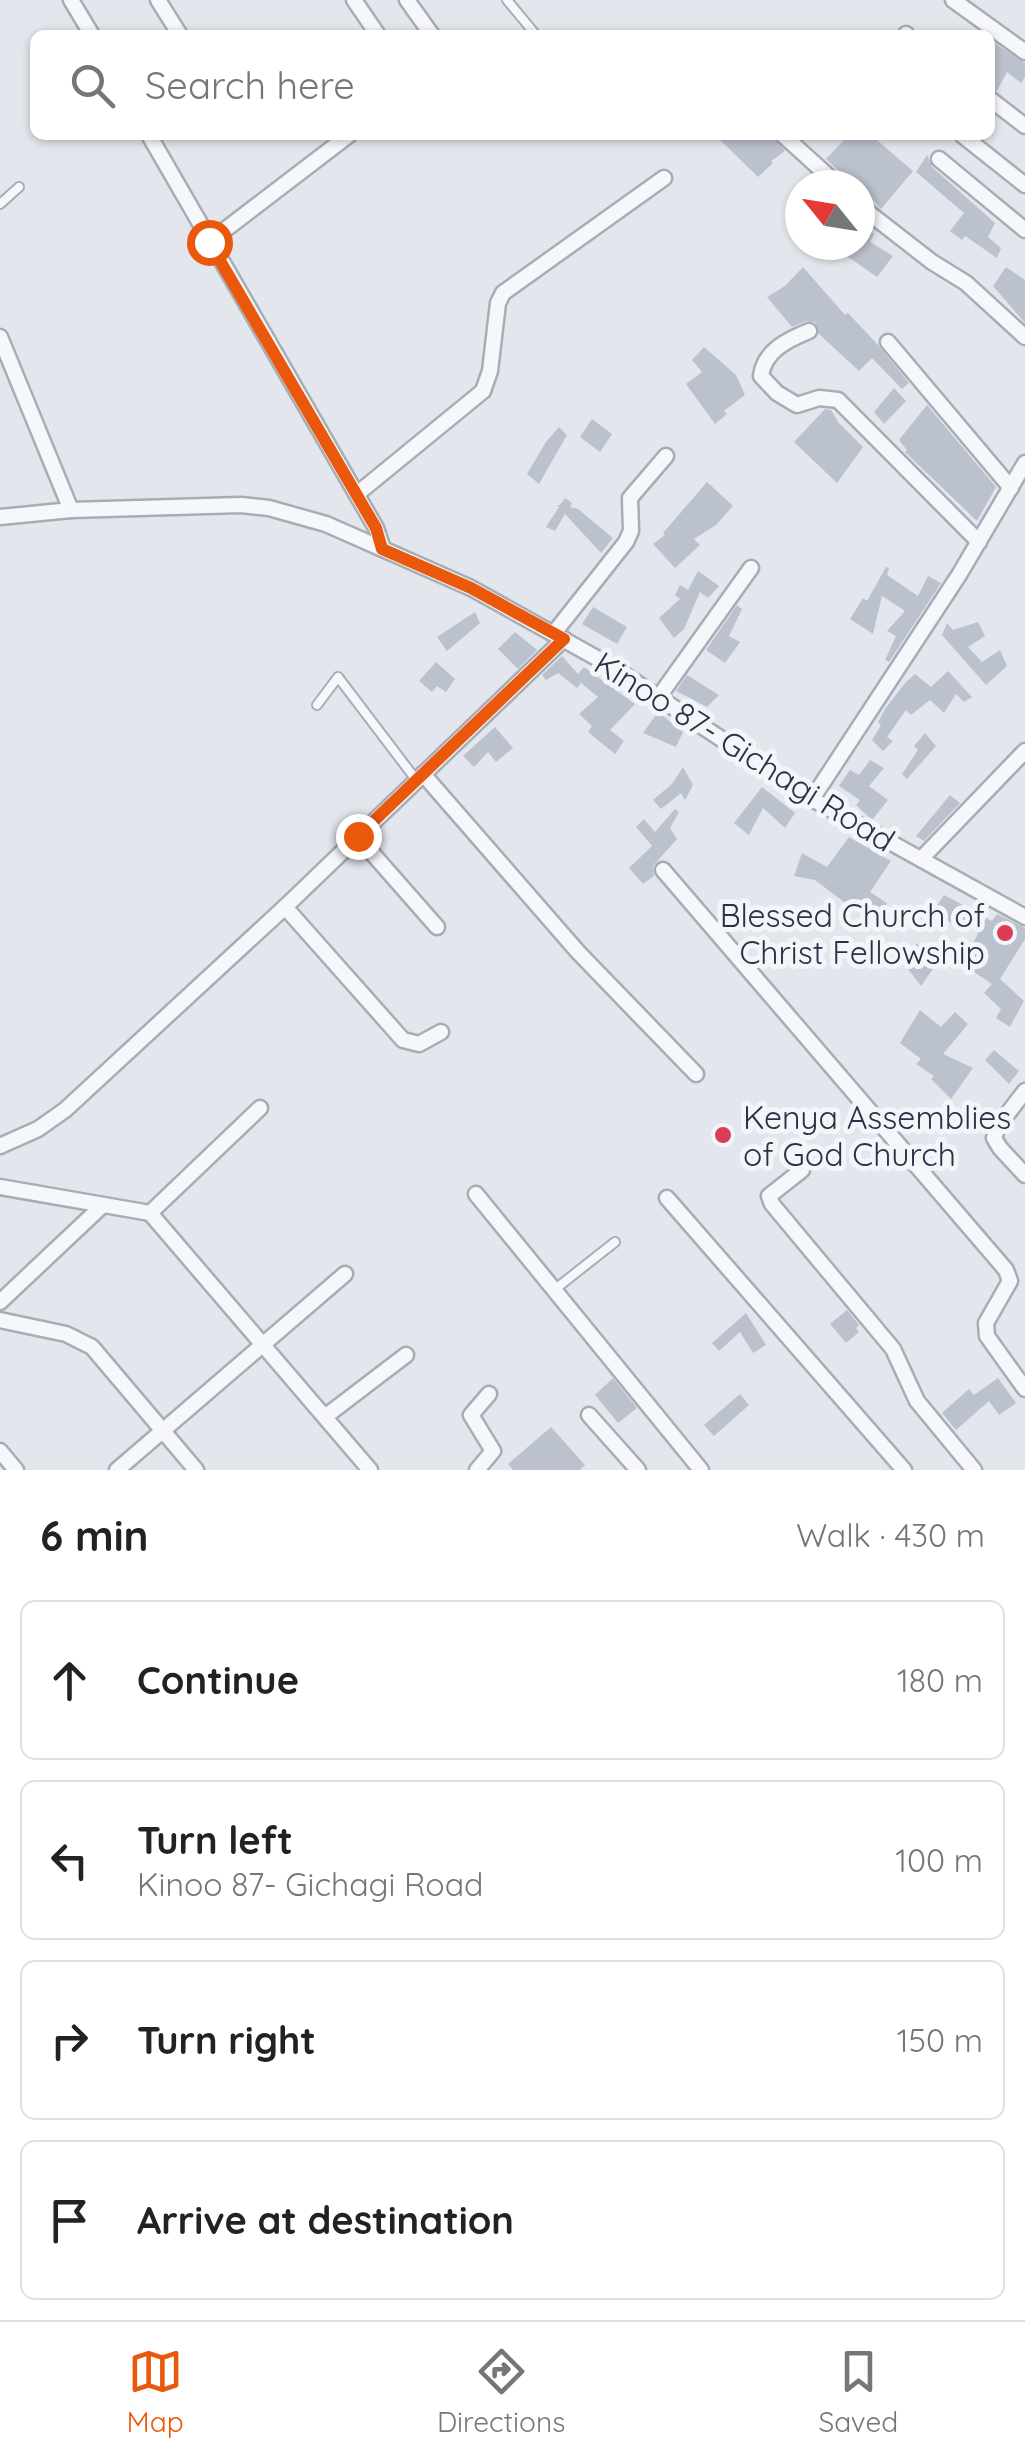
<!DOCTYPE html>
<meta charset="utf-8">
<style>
:root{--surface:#fff;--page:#f6f6f6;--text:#222;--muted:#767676;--line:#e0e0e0;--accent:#ea580c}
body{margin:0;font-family:Quicksand,sans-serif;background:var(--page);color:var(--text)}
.compass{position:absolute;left:785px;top:170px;width:90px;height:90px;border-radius:50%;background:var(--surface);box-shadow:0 2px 8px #0004;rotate:300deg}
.stop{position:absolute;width:30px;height:30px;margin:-22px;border:8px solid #ea580c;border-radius:50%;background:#fff}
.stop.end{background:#ea580c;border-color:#fff;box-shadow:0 2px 10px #0008}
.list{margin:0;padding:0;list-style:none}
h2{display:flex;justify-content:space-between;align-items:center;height:130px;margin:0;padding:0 40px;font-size:42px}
h2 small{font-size:32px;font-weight:400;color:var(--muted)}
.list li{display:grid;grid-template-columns:65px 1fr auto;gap:30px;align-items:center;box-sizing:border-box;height:160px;margin:0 20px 20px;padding:0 20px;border:2px solid var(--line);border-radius:15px}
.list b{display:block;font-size:38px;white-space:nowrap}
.list p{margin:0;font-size:32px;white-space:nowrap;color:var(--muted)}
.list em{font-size:32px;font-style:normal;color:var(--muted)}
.icon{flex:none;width:55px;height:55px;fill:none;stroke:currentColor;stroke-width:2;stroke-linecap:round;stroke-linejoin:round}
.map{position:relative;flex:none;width:1025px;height:1470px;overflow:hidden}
.search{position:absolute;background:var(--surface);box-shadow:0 2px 8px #0004;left:30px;right:30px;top:30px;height:110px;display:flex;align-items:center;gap:25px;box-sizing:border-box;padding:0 35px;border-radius:15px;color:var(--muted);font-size:38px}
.sheet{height:850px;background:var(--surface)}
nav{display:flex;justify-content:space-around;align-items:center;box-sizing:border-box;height:140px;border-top:2px solid var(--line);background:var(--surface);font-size:28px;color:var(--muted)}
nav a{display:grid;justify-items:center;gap:5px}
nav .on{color:var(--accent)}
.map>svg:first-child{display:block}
</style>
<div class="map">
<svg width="1025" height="1470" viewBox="0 0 1025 1470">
<rect width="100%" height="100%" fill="#e3e6ec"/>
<!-- building -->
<g fill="#bcc2cd">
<path d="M990,40l35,23v14l-4,6 -14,-11 -10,19 -7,-2z"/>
<path d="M715,135h58l12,16 -14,10 2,2 -15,14z"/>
<path d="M849,135h22l42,36 -32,38 -21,-24h-6l-28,-26z"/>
<path d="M927,155l5,12 63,56 -7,14 13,11 -4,10 -32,-22 -3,4 -12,-9 14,-18 -48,-41z"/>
<path d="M860,223l14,11 -4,8 23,14 -16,21 -46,-32h29z"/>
<path d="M803,267l42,48 3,-2 30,32 31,38 -7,6 -30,-31 -13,13 -40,-37 -4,-12 -9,-1 -14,6 -25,-30 18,-11z"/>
<path d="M1006,267l19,13v43l-32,-37z"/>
<path d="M704,347l32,28 9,20 -21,16 3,3 -12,10 -29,-40 16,-12 -10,-12z"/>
<path d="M894,388l12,13 -22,23 -10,-12z"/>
<path d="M927,405l69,82 -19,34 -72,-69 2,-2 -8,-10z"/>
<path d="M825,409l6,1 7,12 25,25 -26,36 -43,-41z"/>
<path d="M592,419l20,15 -12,18 -20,-15z"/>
<path d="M559,427l8,8 -28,49 -12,-10 19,-32z"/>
<path d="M707,482l26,24 -17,19 -22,14 6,6 -25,23 -22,-24 12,-9 -2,-2z"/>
<path d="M565,498l7,5 -2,4 8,2 35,29 -12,15 -36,-39 -10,17 -9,-4 13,-20 -2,-2h3z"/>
<path d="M886,567l3,1 -2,7 31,21 10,-20 13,7 -52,79 -4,-2 11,-24 -9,-5 18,-20 -23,-15 -9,38 -23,-15 13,-21 4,3z"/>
<path d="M698,571l21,15 -11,12 -8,-6 -16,37 -10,9 -15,-20 21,-19 -5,-4 5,-10 8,5z"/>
<path d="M737,605l5,4 -13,27 11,6 -15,21 -19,-13z"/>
<path d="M593,607l34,20 -10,17 -35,-20z"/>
<path d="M475,612l5,11 -33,28 -10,-14z"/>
<path d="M978,622l7,14 -17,11 14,15 18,-12 7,16 -21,19 -44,-50 5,-12 6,7z"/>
<path d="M515,632l22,18 -19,19 -20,-20z"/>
<path d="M562,656l16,18 6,-7 51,37 -25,26 14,11 -9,13 -27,-22 4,-6 -13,-12 19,-17 -17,-14 -4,5 -19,-15 -12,7 -4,-5z"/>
<path d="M436,662l19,17 -9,13 -9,-6 -5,6 -13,-11z"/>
<path d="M948,671l24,26 -8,5 -8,-8 -12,19 -14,-13 -19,15 -5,-5 -19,27 6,4 -10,10 -11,-11 9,-15 -3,-3 7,-13 20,-26 10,-9 16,13z"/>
<path d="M687,675l32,20 -12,12 -31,-16z"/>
<path d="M658,712l25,20 -7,15 -33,-14z"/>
<path d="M495,727l18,21 -17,14 -8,-10 -14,15 -11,-11z"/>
<path d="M925,733l11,13 -29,33 -5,-5 16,-24 -4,-4z"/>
<path d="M870,760l14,8 -15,18 19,14 -16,20 -16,-15 4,-5 -21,-14 11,-16 9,5z"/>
<path d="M683,767l10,18 -8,15 -4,-7 -20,16 -8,-9 19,-16z"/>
<path d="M762,787l33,26 -10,15 -22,-20 -14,27 -15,-12z"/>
<path d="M950,795l10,8 -36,38 -8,-5z"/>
<path d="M675,809l4,3 -9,16 7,11 -24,27 1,10 -11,8 -14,-16 23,-22 -16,-19 8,-8 11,13z"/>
<path d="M849,837l42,24 -21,31 17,11 -6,14 -20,-12 -4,7 -42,-32 -21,-4 8,-23 25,14z"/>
<path d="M944,895l30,16 -12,17 -30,-15z"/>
<path d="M997,914l28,14v11l-25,40 24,22 -14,26 -14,-9 5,-9 -17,-16 8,-9 -30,-20 24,-46 6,3z"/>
<path d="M918,943l19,20 -16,23 -20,-26z"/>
<path d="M920,1010l21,17 14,-15 13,12 -25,30 30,14 -22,31 -20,-20 3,-3 -18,-12 5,-5 -21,-16z"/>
<path d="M994,1050l25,21 -10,13 -24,-24z"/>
<path d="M847,1310l12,15 -3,3 3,4 -13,11 -16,-19z"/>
<path d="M746,1313l20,32 -13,8 -13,-21 -21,19 -7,-8z"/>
<path d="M613,1378l24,30 -19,15 -23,-28z"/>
<path d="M998,1378l18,25 -17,12 -10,-14 -33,29 -14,-17 27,-24 5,6z"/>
<path d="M740,1394l9,11 -35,31 -10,-11z"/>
<path d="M551,1427l34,38 -5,5h-67l-5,-6z"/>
</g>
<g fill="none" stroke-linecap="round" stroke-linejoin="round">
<!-- service casing -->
<g stroke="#a7adb7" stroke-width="12">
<g id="service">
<path d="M507,0l29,35"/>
<path d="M0,204l19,-17"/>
<path d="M317,705l21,-28 79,104"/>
<path d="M554,1290l61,-48"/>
</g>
</g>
<!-- minor casing -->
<g stroke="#a7adb7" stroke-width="19">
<g id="minor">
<path d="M71,0l21,35"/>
<path d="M158,0l22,35"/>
<path d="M354,0l24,35"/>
<path d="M407,0l25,35"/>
<path d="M953,0l72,52"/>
<path d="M906,34l1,1"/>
<path d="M990,99l35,27"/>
<path d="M149,135l227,393 7,21"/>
<path d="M783,135l55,50"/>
<path d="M962,135l63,50"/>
<path d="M939,159l86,71"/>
<path d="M860,206l72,56 34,21 59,54"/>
<path d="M209,242l140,-107"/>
<path d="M809,331c-22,9 -45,20 -48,45l16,17 20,12 22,-7 19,2 141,142"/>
<path d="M0,337l71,173"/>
<path d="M888,342l123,146"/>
<path d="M357,494l126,-103 7,-20 8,-68 5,-10 161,-115"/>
<path d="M0,517l71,-7 170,-5 28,3 57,16 145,64 140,78 201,133 213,118"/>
<path d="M554,633l72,-91 5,-11 -1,-33 36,-42"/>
<path d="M658,698l93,-130"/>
<path d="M423,774l155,178 118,122"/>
<path d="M812,799l147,-224 66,-112"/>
<path d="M358,837l79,90"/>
<path d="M921,859l104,-108"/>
<path d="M663,870l343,400 4,11 -24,42 1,13 38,53"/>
<path d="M285,907l118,133 16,4 22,-12"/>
<path d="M1025,1091l-27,35 -4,12 6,10 25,27"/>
<path d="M0,1146l38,-17 27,-19 220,-203 279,-268"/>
<path d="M802,1170l-33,26 3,8 121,145 24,52 57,69"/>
<path d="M0,1187l150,26 220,257"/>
<path d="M476,1194l225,276"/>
<path d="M667,1198l237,272"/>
<path d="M150,1213l110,-105"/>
<path d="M0,1302l103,-97"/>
<path d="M0,1320l66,14 26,13 104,123"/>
<path d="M589,1415l49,55"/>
<path d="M326,1416l80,-61"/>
<path d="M0,1451l16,19"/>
<path d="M117,1470l228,-196"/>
<path d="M477,1470l16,-19 -22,-36 18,-21"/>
</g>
</g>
<!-- service -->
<use href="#service" stroke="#f6f7fa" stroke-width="8"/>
<!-- minor -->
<use href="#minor" stroke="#f6f7fa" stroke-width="14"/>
</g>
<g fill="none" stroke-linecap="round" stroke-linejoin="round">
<!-- route -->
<path stroke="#ea580c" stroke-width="12" d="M209,242l167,286 6,21 89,39 93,51 -206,197"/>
</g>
<!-- markers -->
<g fill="#dc3d54" stroke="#f3f6f9" stroke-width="4">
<circle cx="1005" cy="933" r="10"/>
<circle cx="723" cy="1135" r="10"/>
</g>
<g text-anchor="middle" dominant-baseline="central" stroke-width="10" stroke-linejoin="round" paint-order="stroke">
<!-- street labels -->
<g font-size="32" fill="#293347" stroke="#f3f6f9">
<text transform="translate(745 751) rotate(32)">Kinoo 87- Gichagi Road</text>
</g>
<!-- poi labels -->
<g font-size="32" fill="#293347" stroke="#f3f6f9" text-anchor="end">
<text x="985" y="915">Blessed Church of<tspan x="985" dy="37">Christ Fellowship</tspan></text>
<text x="743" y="1117" text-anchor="start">Kenya Assemblies<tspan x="743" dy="37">of God Church</tspan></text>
</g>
</g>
</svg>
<svg class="compass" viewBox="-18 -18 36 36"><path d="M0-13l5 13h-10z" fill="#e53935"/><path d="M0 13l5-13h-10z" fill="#767676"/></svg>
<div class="stop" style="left:209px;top:242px"></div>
<div class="stop end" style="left:358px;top:836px"></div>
<div class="search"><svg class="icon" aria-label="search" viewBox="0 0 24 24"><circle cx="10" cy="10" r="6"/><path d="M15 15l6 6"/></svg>Search here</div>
</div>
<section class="sheet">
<h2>6 min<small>Walk · 430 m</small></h2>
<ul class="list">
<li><svg class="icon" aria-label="ahead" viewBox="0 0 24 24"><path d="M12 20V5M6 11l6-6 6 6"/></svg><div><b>Continue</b></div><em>180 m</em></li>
<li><svg class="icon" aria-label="left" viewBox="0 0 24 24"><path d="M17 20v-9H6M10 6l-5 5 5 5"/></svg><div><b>Turn left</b><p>Kinoo 87- Gichagi Road</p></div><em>100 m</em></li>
<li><svg class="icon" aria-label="right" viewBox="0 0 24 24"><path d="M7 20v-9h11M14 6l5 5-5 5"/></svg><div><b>Turn right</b></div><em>150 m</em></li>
<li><svg class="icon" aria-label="arrive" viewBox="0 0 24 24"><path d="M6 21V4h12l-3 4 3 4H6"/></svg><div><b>Arrive at destination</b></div></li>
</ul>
</section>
<nav>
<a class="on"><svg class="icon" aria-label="map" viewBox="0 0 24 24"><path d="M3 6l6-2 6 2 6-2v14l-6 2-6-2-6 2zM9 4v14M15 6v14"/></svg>Map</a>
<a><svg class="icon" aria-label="directions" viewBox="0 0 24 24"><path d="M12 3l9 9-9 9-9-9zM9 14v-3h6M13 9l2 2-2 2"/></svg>Directions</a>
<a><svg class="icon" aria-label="saved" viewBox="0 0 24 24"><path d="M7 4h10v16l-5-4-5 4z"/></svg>Saved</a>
</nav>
